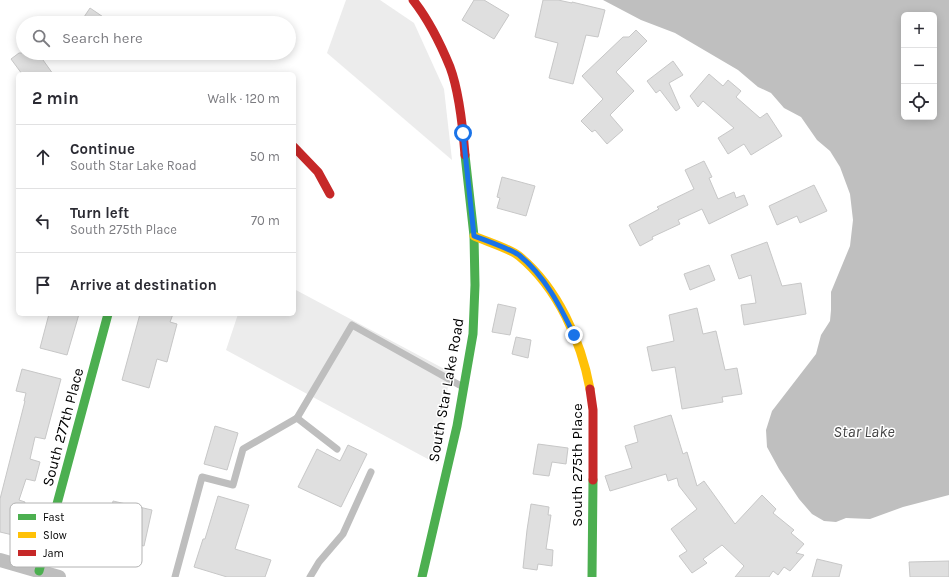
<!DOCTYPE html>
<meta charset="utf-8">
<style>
:root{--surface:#fff;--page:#f7f7f7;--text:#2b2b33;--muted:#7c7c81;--line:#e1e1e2}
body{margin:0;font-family:Karla,sans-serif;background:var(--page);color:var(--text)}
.controls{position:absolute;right:12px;top:12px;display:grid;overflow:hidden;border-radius:6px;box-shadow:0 2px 10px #0003}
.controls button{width:36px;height:36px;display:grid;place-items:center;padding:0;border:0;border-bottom:1px solid var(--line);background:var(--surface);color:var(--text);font:20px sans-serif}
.stop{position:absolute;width:12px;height:12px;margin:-9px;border:3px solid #1a73e8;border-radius:50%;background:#fff}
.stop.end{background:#1a73e8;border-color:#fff;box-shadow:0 1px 4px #0008}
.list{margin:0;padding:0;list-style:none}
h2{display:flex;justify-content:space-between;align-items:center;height:52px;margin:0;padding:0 16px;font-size:17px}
h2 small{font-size:13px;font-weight:400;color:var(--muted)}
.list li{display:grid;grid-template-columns:26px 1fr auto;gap:12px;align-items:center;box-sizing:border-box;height:64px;padding:0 16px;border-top:1px solid var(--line)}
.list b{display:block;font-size:15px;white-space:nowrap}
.list p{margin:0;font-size:13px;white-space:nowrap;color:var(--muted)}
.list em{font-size:13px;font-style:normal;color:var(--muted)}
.icon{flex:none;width:22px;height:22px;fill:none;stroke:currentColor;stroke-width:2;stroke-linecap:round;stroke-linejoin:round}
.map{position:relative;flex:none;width:949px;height:577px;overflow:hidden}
.search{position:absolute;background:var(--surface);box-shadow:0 2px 10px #0003;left:16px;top:16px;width:280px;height:44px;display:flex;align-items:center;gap:10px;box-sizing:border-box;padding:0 14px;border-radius:22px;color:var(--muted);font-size:15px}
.panel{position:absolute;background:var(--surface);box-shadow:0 2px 10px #0003;left:16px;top:72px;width:280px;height:244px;border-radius:6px}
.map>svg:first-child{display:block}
</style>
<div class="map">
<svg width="949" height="577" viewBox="0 0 949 577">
<rect width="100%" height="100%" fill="#fff"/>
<!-- green -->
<g fill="#ececec">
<path d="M346,0h34l34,23 30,66 8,71 -125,-107z"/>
<path d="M294,289l156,83 -13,92 -211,-114 12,-36h56z"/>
</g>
<!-- water -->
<path fill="#bfbfbf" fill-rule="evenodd" d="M603,0h346v495l-46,12 -33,12 -24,-1 -10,4 -12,-1 -12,-7 -13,-15 -20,-30 -12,-22 -1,-17 6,-19 44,-57 5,-19 9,-14 1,-11v-18l19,-46 3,-26 -3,-26 -10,-27 -10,-16 -13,-11 -16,-23 -17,-9 -13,-15 -13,-6 -20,-17 -63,-37 -34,-13zM904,15h30v102h-30z"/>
<!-- building -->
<g fill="#dfdfdf" stroke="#c7c7c7">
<path d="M474,0h10l25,15 -15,24 -32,-19z"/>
<path d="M543,0h15l14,3v-1l33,8 -7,27 -12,-2 -13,49 -24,-6 9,-35 -23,-6z"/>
<path d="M90,8l22,15h-32z"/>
<path d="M636,30l11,11 -31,31 18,19 -24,24 13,15 -16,14 -12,-14 -3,2 -11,-11 22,-22 -21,-23 41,-39h6z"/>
<path d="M19,53h19l15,21h-31l-11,-15z"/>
<path d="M673,61l10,14 -14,8 11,25 -4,3 -16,-21 -4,3 -9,-12z"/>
<path d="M709,74l14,12 5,-6 13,11 -5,6 24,21 7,-5 15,23 -31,19 -7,-11 -16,10 -10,-16 16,-10 -31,-27 -5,6 -8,-11z"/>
<path d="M704,161l8,16 -3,1 9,21 16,-7 2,6 8,-3 4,10 -39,19 -7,-15 -24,11 2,4 -28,13 1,2 -13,7 -11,-21 30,-16 -2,-2 37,-18 -9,-19z"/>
<path d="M502,177l33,9 -9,30 -29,-8 3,-10 -3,-1z"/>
<path d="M814,185l13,26 -27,12 -3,-7 -20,9 -8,-19z"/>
<path d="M767,242l15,44 19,-3 5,31 -62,11 -3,-20 15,-2 -5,-28 -12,4 -8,-24z"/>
<path d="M709,265l6,15 -25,10 -6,-16z"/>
<path d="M498,304l18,4 -6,27 -18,-3z"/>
<path d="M697,308l6,26 13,-3 9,39 12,-2 5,26 -20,3 1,5 -41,7 -7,-42 -23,4 -5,-24 27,-6 -5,-26z"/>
<path d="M49,314h30l-12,41 -27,-7z"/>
<path d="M140,314h33l-3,8 7,2 -10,38 -10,-3 -8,29 -27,-8z"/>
<path d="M516,337l15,3 -3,18 -16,-4z"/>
<path d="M22,369l39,10 -16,60 -10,-2 -5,22 10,3 -5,19 -9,-2 -7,21 6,2 -8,34 -17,-4v-33l25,-98h-1l2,-8 -10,-2z"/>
<path d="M671,415l12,39 4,-2 10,34 7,-5 31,43 27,-29 14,14 -3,4 21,17 -3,3 13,11 -8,9 8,2 -14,16 -6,-4 -6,8 -5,-4 -4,6h-34l9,-11 -22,-21 -19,14 4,4 -15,10 -13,-17 8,-5 -16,-22 26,-20 -18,-23 -2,-8 -9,3 -2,-7 -56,17 -5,-15 27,-8 -7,-22 13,-4 -4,-16z"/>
<path d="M215,426l23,7 -11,37 -23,-6z"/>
<path d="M538,444l30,4 -2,16 -14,-2 -3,14 -16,-2z"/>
<path d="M348,445l19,9 -26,53 -43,-20 19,-38 23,12z"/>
<path d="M218,496l31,9 -14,44 36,11 -6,17h-38l-33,-10 9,-28h2z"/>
<path d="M113,501l39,9 -8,36 -45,-11 -3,13 -19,-4 6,-25 25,5z"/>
<path d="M531,504l18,3 -1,8h3l-5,34 7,1 -1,16 -14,-2 -1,6 -14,-2 4,-38z"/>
<path d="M817,559l25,6 -3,12h-27z"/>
<path d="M949,561v16h-39l-1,-15z"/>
</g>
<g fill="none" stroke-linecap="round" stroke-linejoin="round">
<!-- lane -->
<g stroke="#bebebe" stroke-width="7">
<path d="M297,418l40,31"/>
<path d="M175,577l27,-100 31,8 10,-36 54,-31 55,-93 111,62"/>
<path d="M310,577l9,-15 24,-28 28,-62"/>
</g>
<!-- street -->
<path stroke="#bebebe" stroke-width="14" d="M0,560l59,17"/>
<!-- fast -->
<g stroke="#4caf50" stroke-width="9">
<path d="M39,571l69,-257"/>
<path d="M422,577l35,-151 16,-92 2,-49 -1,-49 -9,-81"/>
<path d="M592,577l1,-97"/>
</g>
<!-- slow -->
<path stroke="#ffc107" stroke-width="9" d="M474,236c11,5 37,13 45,20 39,32 62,85 71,133"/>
<!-- jam -->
<g stroke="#c62828" stroke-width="9">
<path d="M413,0c15,19 28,45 37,67 9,24 13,62 15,88"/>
<path d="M294,147l24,25 12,22"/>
<path d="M590,389l3,21v70"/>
</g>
</g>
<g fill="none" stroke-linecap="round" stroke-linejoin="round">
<!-- route -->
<path stroke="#1a73e8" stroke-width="5" d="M463,133l11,103c11,4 36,13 45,19 26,21 41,51 55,80"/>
</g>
<g text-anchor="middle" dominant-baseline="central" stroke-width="3" stroke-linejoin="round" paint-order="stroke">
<!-- street labels -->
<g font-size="15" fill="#000" stroke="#fff">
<text transform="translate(446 390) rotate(-80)">South Star Lake Road</text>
<text transform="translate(63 427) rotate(-75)">South 277th Place</text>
<text transform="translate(577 465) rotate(-90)">South 275th Place</text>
</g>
<!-- water labels -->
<g font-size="16" font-style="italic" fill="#444" stroke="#fff">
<text x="864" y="431">Star Lake</text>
</g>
</g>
<!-- legend -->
<rect x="10" y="503" width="132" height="64" rx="6" fill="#fff" stroke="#b2b2b2" stroke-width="1"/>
<rect x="18" y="514" width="18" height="6" fill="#4caf50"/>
<rect x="18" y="532" width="18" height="6" fill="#ffc107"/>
<rect x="18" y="550" width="18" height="6" fill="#c62828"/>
<g font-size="11" fill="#000">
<text x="43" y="521">Fast</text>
<text x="43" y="539">Slow</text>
<text x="43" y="557">Jam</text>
</g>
</svg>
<div class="controls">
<button>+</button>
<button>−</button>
<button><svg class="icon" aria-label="locate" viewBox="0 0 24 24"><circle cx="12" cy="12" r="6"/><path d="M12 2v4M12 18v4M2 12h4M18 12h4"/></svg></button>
</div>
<div class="stop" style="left:463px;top:133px"></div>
<div class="stop end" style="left:574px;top:335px"></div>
<div class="search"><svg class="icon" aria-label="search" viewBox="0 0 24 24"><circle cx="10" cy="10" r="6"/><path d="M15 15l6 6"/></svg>Search here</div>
<section class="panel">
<h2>2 min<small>Walk · 120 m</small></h2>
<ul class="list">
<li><svg class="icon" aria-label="ahead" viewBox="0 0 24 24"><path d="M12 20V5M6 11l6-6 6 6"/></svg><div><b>Continue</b><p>South Star Lake Road</p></div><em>50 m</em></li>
<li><svg class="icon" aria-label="left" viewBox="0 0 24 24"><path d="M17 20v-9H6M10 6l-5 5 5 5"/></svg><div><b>Turn left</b><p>South 275th Place</p></div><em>70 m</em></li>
<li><svg class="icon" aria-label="arrive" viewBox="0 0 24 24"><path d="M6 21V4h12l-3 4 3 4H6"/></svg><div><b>Arrive at destination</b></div></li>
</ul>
</section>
</div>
